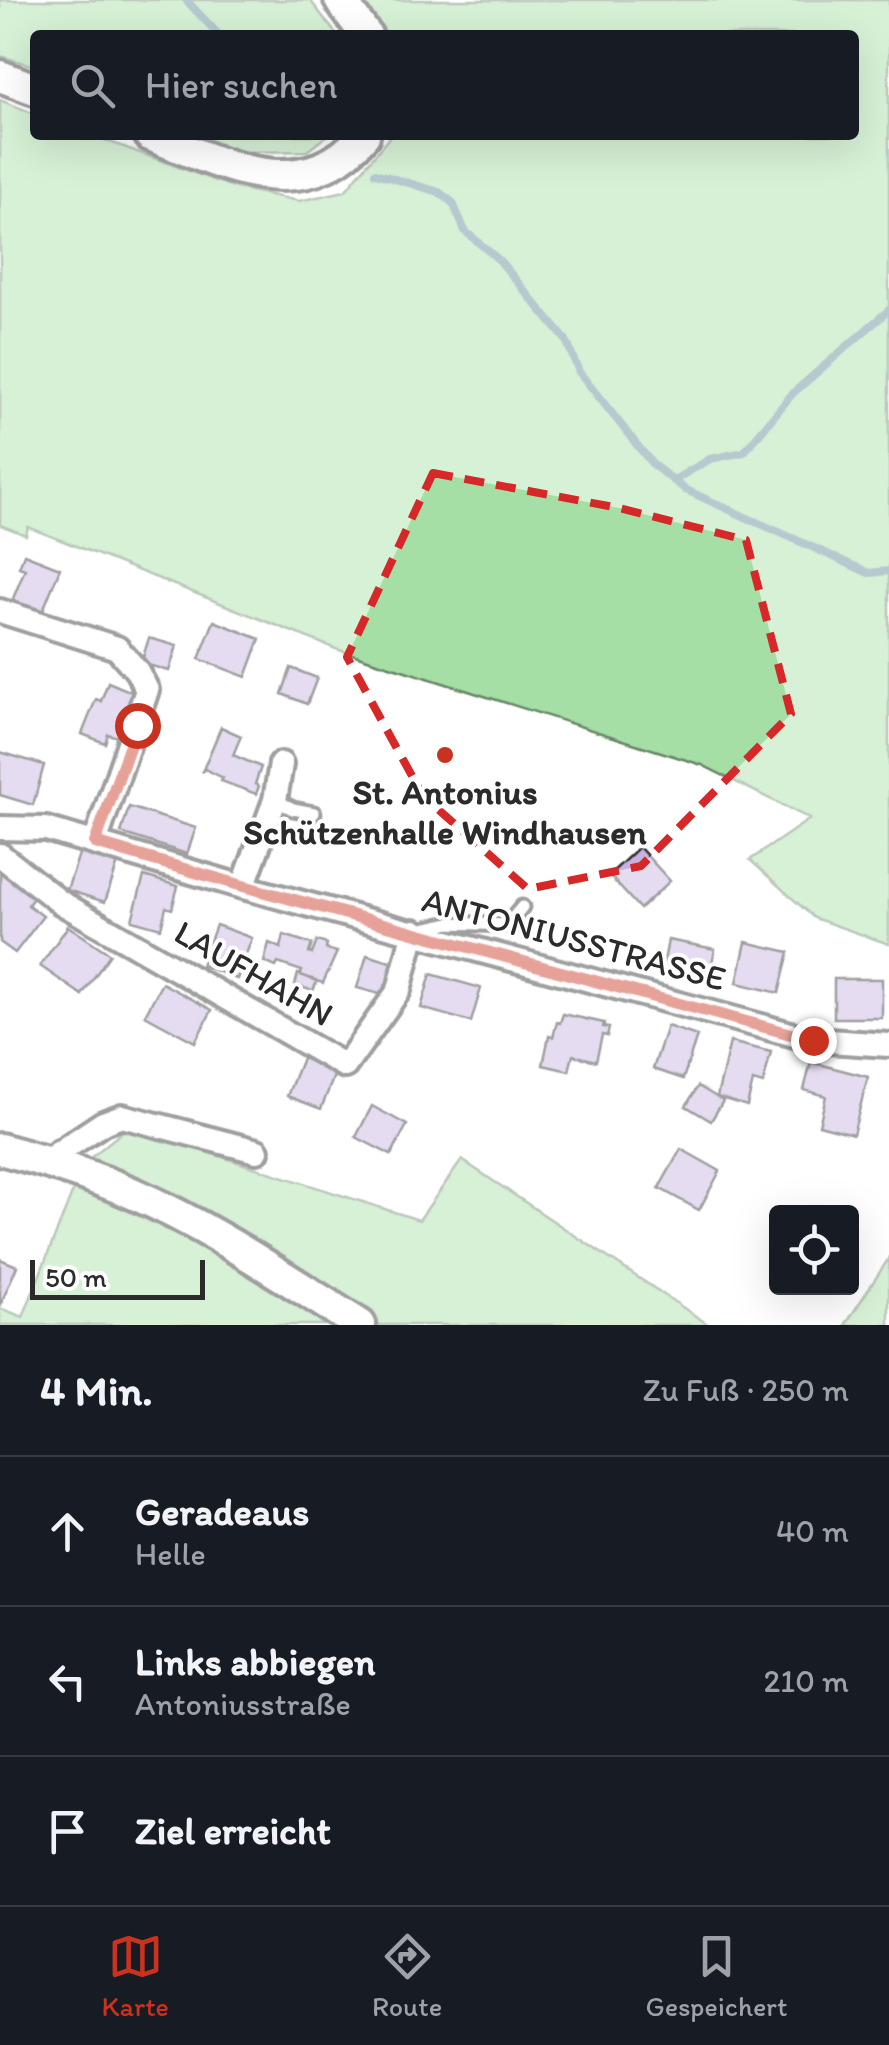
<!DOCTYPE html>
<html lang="de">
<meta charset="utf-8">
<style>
:root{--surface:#171b24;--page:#20242c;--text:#f1f3f6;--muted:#9ea1a6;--line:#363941;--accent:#c8321e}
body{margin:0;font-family:Itim,sans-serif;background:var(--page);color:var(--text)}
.controls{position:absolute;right:30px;bottom:30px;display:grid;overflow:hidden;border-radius:10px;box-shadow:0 10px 40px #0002}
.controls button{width:90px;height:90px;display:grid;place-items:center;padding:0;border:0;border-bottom:2px solid var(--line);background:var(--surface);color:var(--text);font:50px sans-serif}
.scale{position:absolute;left:30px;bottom:25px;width:175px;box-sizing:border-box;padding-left:10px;border:5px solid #2b2b2b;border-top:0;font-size:28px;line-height:35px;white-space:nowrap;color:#2b2b2b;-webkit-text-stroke:8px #fff;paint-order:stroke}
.stop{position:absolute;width:30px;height:30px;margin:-22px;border:8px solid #c8321e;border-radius:50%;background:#fff}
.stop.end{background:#c8321e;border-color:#fff;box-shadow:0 2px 10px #0008}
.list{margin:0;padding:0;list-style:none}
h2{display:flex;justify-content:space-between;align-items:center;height:130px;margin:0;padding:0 40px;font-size:42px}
h2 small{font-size:32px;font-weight:400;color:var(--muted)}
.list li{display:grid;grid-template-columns:65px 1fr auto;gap:30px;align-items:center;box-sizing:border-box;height:150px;padding:0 40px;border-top:2px solid var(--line)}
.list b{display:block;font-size:38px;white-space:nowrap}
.list p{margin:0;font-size:32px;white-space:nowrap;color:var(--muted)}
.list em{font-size:32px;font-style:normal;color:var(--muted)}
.icon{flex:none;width:55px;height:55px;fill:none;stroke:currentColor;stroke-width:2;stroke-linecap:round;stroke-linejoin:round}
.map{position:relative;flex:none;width:889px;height:1325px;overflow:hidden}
.search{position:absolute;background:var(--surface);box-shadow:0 10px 40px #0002;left:30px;right:30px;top:30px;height:110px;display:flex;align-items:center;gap:25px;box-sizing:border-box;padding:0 35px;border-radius:10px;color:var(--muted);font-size:38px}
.sheet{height:580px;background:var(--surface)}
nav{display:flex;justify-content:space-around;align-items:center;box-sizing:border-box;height:140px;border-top:2px solid var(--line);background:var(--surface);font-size:28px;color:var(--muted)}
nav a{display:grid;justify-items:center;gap:5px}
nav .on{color:var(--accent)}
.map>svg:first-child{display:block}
</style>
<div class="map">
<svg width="889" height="1325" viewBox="0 0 889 1325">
<rect width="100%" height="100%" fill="#fff"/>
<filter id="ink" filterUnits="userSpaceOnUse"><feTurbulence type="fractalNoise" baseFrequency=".01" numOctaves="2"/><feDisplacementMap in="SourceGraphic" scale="20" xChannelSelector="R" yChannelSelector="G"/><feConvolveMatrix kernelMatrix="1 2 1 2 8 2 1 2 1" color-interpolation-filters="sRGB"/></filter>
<g filter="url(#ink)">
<!-- green -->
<g fill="#a5dfa5" stroke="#688568" stroke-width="2.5">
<path d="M0,0h310l27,35h-302v31l-35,-10z"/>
<path d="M363,0h526v944l-75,-26 -64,-58 60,-41 -108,-54 -366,-116 -308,-122 -2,8 -26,-10v-425l35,14v21h56l145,53 63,13 46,-10 46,-56h463v-100h-466z"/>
<path d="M197,135h131l-21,16 -70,1z"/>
<path d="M128,1127l291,93 43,-60 247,165h-709v-17l23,9 61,-154z"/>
<path d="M889,1258v67h-44z"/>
</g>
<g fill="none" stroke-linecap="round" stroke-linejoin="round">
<!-- stream -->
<g stroke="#5d8896" stroke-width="8">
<path d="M186,0l33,35"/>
<path d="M375,173l64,19 14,11 12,28 34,29 67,80 13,32 74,93 33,25 183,83 20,-2"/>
<path d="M674,480l36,-21 34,-7 49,-59 96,-83"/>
</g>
</g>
<!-- building -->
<g fill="#c8b2e1" stroke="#2b2b2b" stroke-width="2.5">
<path d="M24,554l36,14 -18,45 -30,-12 13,-32 -6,-2z"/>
<path d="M214,621l46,18 -14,38 -47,-18z"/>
<path d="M149,638l28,8 -8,25 -28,-8z"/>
<path d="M291,668l26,10 -10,26 -25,-10z"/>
<path d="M108,682l24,10 -15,45 -9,-3 -3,9 -23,-9 14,-35 5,2z"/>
<path d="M221,727l20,9 -8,19 28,12 -6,17 4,2 -3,8 -35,-13 2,-3 -18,-9 -3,3z"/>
<path d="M0,752l44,13 -11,40 -33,-10z"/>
<path d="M129,807l67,21 -9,26 -66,-21z"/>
<path d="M639,847l31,34 -30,28 -31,-34z"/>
<path d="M80,851l38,12 -13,39 -38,-12z"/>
<path d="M7,864l33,24 -12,17 15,11 -28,37 -15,-11v-68z"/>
<path d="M144,876l34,10 -6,23 -6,-2 -5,21 -29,-8z"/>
<path d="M216,925l36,13 -15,41 -36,-14z"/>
<path d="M68,926l42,28 -28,41 -42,-29z"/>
<path d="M284,935l28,9 -3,9 3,1 5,-13 10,3 -1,5 11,3 -14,31 -23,-7 2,-5 -24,-8 -2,4 -12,-5 5,-19 12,5z"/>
<path d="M668,940l47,9 -7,33 -46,-10z"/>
<path d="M746,942l43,10 -10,41 -42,-10z"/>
<path d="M367,955l30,9 -10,32 -30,-8z"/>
<path d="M298,974l19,7 -4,10 -18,-6z"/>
<path d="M431,974l50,14 -10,34 -50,-14z"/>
<rect x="834" y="979" width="48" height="39"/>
<path d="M162,983l50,27 -17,32 -50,-27z"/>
<path d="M563,1014l41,9 -1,4 6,1 -2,8 -5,-1 -6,26 -23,-6 -4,16 -26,-6 6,-29 4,1 4,-15 3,1z"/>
<path d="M667,1026l30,10 -14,43 -30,-10z"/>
<path d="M730,1042l41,10 -8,32 -10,-3 -6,25 -30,-9z"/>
<path d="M302,1058l34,13 -15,38 -34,-13z"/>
<path d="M811,1062l57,15 -15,57 -34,-9 7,-29 -22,-6z"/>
<path d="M698,1086l25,15 -12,20 -25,-15z"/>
<path d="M372,1106l35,19 -16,30 -35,-18z"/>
<path d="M681,1149l39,22 -21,39 -40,-22z"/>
<path d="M0,1259l17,7 -17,40z"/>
</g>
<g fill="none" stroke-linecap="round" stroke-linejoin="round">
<!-- lane casing -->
<g stroke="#2b2b2b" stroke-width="19">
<g id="lane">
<path d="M275,800l18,9 21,4"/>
<path d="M418,930l32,-7 57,2 15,-18"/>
</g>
</g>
<!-- street casing -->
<g stroke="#2b2b2b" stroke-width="30">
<g id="street">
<path d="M0,611l117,37 20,23 10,19 -52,153"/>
<path d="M0,828l46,1 197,58 570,153 76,5"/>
<path d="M0,855l60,47 285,164 54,-76 15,-59"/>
<path d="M243,887l32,-87 6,-36"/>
<path d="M46,1161l57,-38 19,-7 135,35"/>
</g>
</g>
<!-- secondary casing -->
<g stroke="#2b2b2b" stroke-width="38">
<g id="secondary">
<path d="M340,0l26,35"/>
<path d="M0,76l35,13"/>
<path d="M150,135c70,28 153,74 214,0"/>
<path d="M0,1149c45,12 90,26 132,44 80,35 154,86 228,132"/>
</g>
</g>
<!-- lane -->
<use href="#lane" stroke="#fff" stroke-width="11"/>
<!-- street -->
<use href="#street" stroke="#fff" stroke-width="22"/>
<!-- secondary -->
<use href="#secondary" stroke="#fff" stroke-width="30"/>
</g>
</g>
<g fill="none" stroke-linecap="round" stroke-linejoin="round" filter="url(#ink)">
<!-- route -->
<path stroke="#c8321e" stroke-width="12" d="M137,725l-42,118 148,43 570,154"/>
</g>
<!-- marked area -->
<path d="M0 0H889V1325H0ZM433,473l186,35 127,32 45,174 -150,152 -113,23 -105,-93 -76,-139z" fill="#fff" fill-opacity=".55" fill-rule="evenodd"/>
<path fill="none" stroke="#d62828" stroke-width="8" stroke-dasharray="20 12" stroke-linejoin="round" d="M433,473l186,35 127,32 45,174 -150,152 -113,23 -105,-93 -76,-139z"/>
<!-- markers -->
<circle fill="#c8321e" stroke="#fff" stroke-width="4" cx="445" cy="755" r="10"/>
<g text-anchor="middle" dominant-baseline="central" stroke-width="8" stroke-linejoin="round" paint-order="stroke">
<!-- poi labels -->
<g font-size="35" font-weight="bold" fill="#2b2b2b" stroke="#fff">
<text x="445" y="792">St. Antonius<tspan x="445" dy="40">Schützenhalle Windhausen</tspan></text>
</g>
<!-- street labels -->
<g font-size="35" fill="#2b2b2b" stroke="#fff">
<text transform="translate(574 939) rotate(15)">ANTONIUSSTRASSE</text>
<text transform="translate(254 973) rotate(30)">LAUFHAHN</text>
</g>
</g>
</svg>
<div class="controls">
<button><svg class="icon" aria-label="locate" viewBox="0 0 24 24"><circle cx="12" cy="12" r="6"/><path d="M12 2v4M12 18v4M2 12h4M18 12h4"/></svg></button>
</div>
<div class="scale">50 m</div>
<div class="stop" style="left:137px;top:725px"></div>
<div class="stop end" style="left:813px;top:1040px"></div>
<div class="search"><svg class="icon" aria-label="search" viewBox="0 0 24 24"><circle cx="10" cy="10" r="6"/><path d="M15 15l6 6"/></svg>Hier suchen</div>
</div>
<section class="sheet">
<h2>4 Min.<small>Zu Fuß · 250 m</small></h2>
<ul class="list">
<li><svg class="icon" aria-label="ahead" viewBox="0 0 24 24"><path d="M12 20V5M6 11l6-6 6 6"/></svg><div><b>Geradeaus</b><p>Helle</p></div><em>40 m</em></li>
<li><svg class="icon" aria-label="left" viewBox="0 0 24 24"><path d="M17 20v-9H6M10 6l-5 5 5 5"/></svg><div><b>Links abbiegen</b><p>Antoniusstraße</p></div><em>210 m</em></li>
<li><svg class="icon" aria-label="arrive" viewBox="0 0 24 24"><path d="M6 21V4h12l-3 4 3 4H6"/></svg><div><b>Ziel erreicht</b></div></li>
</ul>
</section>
<nav>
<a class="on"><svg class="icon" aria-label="map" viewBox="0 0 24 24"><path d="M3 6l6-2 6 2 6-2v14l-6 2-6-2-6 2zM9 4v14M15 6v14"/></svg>Karte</a>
<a><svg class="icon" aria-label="directions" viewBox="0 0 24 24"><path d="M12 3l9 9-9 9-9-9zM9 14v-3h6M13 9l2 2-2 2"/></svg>Route</a>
<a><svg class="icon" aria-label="saved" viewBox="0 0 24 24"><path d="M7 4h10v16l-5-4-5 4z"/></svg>Gespeichert</a>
</nav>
